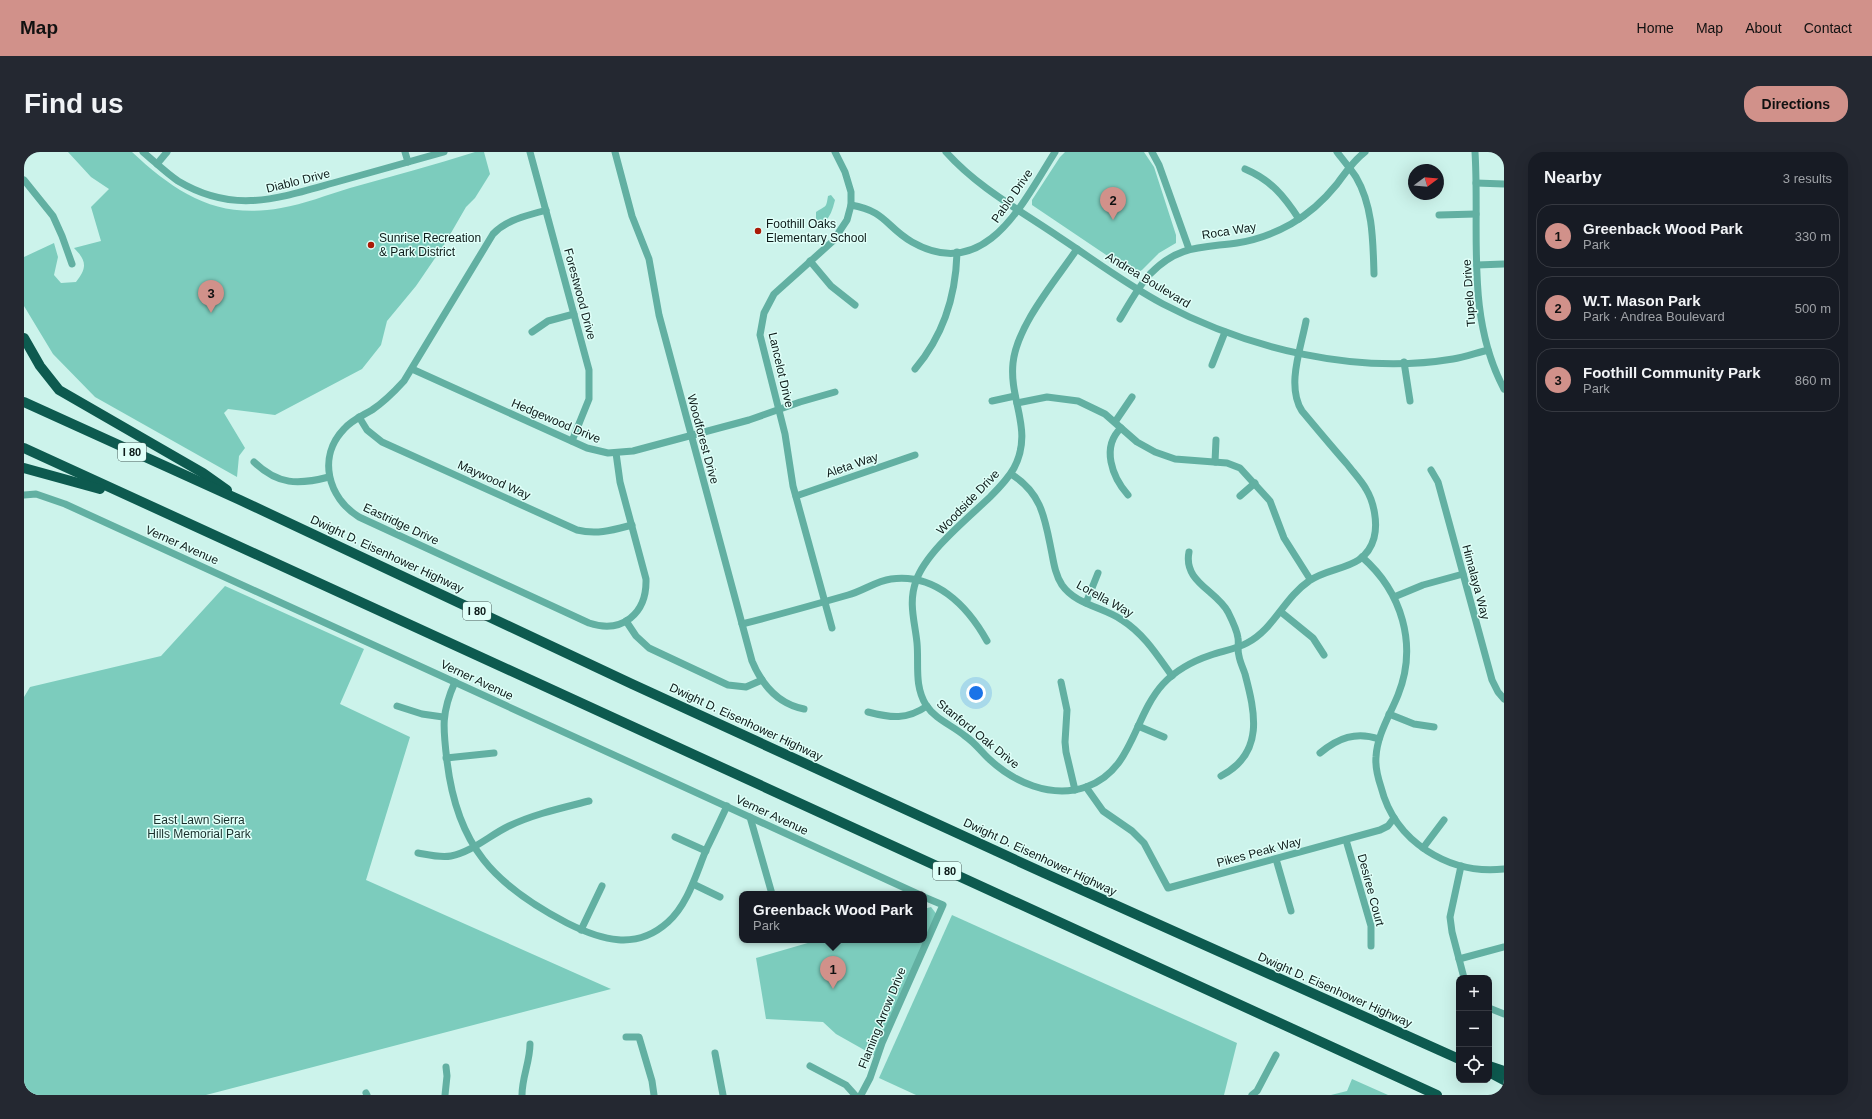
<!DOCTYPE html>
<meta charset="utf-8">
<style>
:root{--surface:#171b24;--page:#242831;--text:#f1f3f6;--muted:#9ea1a6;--line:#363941;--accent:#d1918a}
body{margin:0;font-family:Helvetica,sans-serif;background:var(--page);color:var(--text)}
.controls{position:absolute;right:12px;bottom:12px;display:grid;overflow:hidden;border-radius:8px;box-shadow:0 4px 16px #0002}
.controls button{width:36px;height:36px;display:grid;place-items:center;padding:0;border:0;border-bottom:1px solid var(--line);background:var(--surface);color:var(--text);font:20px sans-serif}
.compass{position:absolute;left:1384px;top:12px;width:36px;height:36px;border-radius:50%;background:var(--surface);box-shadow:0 4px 16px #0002;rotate:74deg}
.you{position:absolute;left:952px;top:541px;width:14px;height:14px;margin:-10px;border:3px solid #fff;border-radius:50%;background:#1a73e8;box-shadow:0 0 0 6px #1a73e833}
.badge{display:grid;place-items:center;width:26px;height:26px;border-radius:50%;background:var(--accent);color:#111;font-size:13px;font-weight:700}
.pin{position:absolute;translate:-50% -33px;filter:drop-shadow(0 1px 2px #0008)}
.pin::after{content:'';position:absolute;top:21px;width:14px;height:12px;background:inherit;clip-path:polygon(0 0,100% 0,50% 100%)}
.popup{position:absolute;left:715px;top:739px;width:188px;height:52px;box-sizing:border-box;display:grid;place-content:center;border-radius:8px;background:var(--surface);filter:drop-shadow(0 1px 3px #0005);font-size:13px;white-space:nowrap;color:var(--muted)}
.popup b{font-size:15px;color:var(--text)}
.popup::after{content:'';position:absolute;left:50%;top:100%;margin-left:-8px;border:8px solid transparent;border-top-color:var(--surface)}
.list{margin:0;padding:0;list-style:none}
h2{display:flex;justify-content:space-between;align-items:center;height:52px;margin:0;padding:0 16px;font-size:17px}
h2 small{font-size:13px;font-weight:400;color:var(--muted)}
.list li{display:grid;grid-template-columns:26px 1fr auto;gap:12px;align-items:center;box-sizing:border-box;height:64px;margin:0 8px 8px;padding:0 8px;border:1px solid var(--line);border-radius:16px}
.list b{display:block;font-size:15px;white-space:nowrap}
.list p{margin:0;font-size:13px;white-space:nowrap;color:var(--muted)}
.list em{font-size:13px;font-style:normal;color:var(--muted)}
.icon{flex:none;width:22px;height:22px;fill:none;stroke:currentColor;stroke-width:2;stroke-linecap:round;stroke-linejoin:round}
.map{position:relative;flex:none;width:1480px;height:943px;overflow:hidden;border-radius:16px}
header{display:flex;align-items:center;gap:24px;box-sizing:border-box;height:56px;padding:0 20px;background:var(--accent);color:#111}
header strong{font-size:19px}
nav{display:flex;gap:22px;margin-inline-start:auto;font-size:14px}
.intro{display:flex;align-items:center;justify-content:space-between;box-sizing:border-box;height:96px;padding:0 24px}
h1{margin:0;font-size:28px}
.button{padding:10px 18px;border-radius:16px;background:var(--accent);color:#111;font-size:14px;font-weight:700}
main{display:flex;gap:24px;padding:0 24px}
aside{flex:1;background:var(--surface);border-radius:16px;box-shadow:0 4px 16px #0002}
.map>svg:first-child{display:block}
</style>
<header>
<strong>Map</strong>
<nav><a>Home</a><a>Map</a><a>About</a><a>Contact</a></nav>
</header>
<div class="intro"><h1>Find us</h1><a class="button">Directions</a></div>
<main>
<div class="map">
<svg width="1480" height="943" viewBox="0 0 1480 943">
<rect width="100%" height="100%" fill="#ccf3eb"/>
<!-- green -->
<g fill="#7cccbd">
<path d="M44,0h64c44,41 85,68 149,56 23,-4 46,-13 69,-20 42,-12 84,-23 125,-36h9l6,22 -15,24 -9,9 -22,38 -28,41 -29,35 -6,24 -19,24 -87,46 -47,-6 -4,4 21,35 -6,8 -2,21 -142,-80 -42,-43 -29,-48v-49l30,-14 4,14 -4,18 7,8 15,-1c11,-14 11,-21 -2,-34l27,-7 -10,-34 18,-18 -18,-12z"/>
<path d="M1041,0h79l10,15 22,68v8l-17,10 -17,17 -6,3 -6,-2 -98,-66v-5l28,-43z"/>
<path d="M807,43l4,5c-2,8 -6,24 -16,22l-3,-3v-7c11,-7 10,-4 12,-16z"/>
<path d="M201,434l139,63 -24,55 70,33 -44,143 245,109 -405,106h-182v-398l6,-10 131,-31z"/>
<path d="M907,755l7,9 -63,140 -39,-22 -13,-12 -57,-3 -10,-61 62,-18h106v-31z"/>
<path d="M928,763l285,128 -13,52h-308l-37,-17z"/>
<path d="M1328,927l36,16h-57l16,-4z"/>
</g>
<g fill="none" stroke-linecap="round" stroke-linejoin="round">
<!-- minor -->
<g stroke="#62b0a2" stroke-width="7">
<path d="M119,0c12,10 23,21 35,29 55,33 98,18 155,2 37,-10 74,-21 111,-31"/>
<path d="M381,0l3,10"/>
<path d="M506,0l59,218v29l-17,42"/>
<path d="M591,0l17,64 17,43 10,56 93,346c10,24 26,43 52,48"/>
<path d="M922,0c31,35 75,59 113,85 35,23 68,48 104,67 86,45 193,71 290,55 11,-2 23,-6 35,-9"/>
<path d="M1128,0l7,13 30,84"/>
<path d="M1313,0c6,8 13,16 19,25 17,29 17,64 18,97"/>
<path d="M1451,0c5,80 -10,164 29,237"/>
<path d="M133,12l10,-12"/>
<path d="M1221,17c26,11 39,27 54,50"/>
<path d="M0,28l29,36 9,20 10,28"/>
<path d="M1452,31l28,1"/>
<path d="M827,53c35,6 35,22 61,37 74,42 111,-40 143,-90"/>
<path d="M522,58c-19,6 -39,9 -53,24l-89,147c-10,11 -20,21 -32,29 -10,6 -20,10 -28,19 -27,28 -16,69 15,88l230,106c33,11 58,-9 57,-44l-26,-97 -4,-29"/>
<path d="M1415,63l37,-1"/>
<path d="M1053,97c-21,31 -60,76 -64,114 -4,38 21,67 1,105 -6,11 -15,20 -24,29 -23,22 -64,55 -74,84 -8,22 -1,41 1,62 2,22 -3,42 9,62 10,15 26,20 39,31 9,6 15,14 23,22 25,24 63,41 98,29 47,-16 47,-70 77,-103 13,-14 30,-23 48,-29 12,-4 25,-6 36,-12 27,-14 37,-45 62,-62 22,-16 56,-10 65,-43 4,-15 0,-36 -8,-49 -5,-9 -13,-17 -19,-25 -15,-17 -30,-35 -45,-53 -16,-25 -1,-63 4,-90"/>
<path d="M786,109l21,25 24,19"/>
<path d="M1453,113l27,-1"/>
<path d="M1096,167c9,-15 18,-32 30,-45 28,-29 51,-26 87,-31 19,-3 38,-10 54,-19 18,-10 33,-24 46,-40 9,-12 16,-23 28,-32"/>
<path d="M508,180l16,-11 26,-7"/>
<path d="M1380,210l6,39"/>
<path d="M1188,213l13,-33"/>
<path d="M388,217l175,79 21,5 25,-2 116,-31 51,-18 35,-10"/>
<path d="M891,217c28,-33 41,-74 42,-117"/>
<path d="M968,249l23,-5"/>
<path d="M993,251l30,-6 31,4 27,13 32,28 18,10 20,7 52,4 13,5 30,33 14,37 26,41"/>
<path d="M335,265l8,13 15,12 195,88c20,5 36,0 55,-5"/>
<path d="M1091,270l17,-25"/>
<path d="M1097,276c-20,19 -9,49 7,67"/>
<path d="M230,310c24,23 44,23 75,15"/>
<path d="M1191,310l1,-22"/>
<path d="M1407,318l7,12 54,198 6,12 6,7"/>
<path d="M987,322c32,20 34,46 41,80 2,11 4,22 10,31 14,20 41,22 60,35 22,14 35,35 50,56"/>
<path d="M0,343l12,-1 29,10 853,390"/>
<path d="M772,344l119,-41"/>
<path d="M1216,344l15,-13"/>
<path d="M1165,400c-6,30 27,38 39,60 4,8 9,18 10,26 1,6 -1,12 1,18 1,6 4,12 6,18 10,38 20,79 -24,102"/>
<path d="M1338,405c40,35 56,88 36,138 -8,20 -21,40 -22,62 -1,11 2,21 5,30 14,55 68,88 123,82"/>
<path d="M1370,445l29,-12 40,-11"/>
<path d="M1062,451l12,-30"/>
<path d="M1257,460l32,26 11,17"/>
<path d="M602,469l10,15 13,12 79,37 18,2 16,-7"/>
<path d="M718,472c36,-9 71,-19 106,-29 15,-4 28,-14 43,-16 44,-6 76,26 96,62"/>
<path d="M808,476l-39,-142 -8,-52 -25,-99 4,-22 10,-19 59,-53 14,-21 4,-15v-13l-6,-20 -10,-20"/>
<path d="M431,530c-14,31 -12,46 -8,79 10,85 47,124 120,162 34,17 69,28 101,-1 20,-18 28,-48 38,-72 7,-14 14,-29 21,-44"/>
<path d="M1037,530l6,28 -2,32 1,10 9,38"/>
<path d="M373,554l25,8 21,3"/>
<path d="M844,560c23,6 39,8 59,-6"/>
<path d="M1365,562l25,10 20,3"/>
<path d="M1114,574l26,11"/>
<path d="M1296,601c18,-15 36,-22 59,-14"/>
<path d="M422,606l48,-5"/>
<path d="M1062,635l17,24 29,20 12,12 24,45 212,-58 8,-4 6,-8"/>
<path d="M726,665l22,77"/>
<path d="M651,685l31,14"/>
<path d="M1322,688l25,86v20"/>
<path d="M1399,696l21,-28"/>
<path d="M394,701c11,2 22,5 33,3 21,-4 39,-21 58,-30 25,-12 53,-18 80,-25"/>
<path d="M1252,707l15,52"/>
<path d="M1437,714l-11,51 2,15 12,46"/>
<path d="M669,732l27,13"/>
<path d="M557,778l21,-44"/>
<path d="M1435,807l45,-12"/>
<path d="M1465,856l15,6"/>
<path d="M602,885h13l13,44 2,14"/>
<path d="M691,901l8,42"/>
<path d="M786,914l36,19 9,10"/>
<path d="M342,941l1,2"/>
<path d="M421,943l2,-19 -1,-9"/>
<path d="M498,943c0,-18 8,-33 8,-51"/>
<path d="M837,943l9,-17 12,-35 61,-138 -19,-8"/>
<path d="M1228,943l5,-4 19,-36"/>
</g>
<!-- highway -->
<g stroke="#0d5a4f" stroke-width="10">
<path d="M0,186l16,28 19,24 144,83 24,17"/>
<path d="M0,250l216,98 392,184 412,189 415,186"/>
<path d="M0,296l1413,647"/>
<path d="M0,316l76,21"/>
<path d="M1465,914l15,5"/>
<path d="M1465,920l15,8"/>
</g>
</g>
<!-- markers -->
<g fill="#aa1a07" stroke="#dffff8" stroke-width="1.5">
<circle cx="734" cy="79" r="4"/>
<circle cx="347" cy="93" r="4"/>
</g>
<g text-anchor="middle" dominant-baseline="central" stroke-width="3" stroke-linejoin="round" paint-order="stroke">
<!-- shield labels -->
<g fill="#dffff8" stroke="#4c5f5c" stroke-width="1">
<rect x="94" y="291" width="28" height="18" rx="3"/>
<rect x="439" y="450" width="28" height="18" rx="3"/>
<rect x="909" y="710" width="28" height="18" rx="3"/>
</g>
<g font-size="11" font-weight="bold" fill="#0d1b19">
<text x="108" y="300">I 80</text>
<text x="453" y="459">I 80</text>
<text x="923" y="719">I 80</text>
</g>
<!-- street labels -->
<g font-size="12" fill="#0d1b19" stroke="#dffff8">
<text transform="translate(274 29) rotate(-14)">Diablo Drive</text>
<text transform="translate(988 44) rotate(-55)">Pablo Drive</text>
<text transform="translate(1205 79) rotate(-9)">Roca Way</text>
<text transform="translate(1124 128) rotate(31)">Andrea Boulevard</text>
<text transform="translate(1445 141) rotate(-94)">Tupelo Drive</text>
<text transform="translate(556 142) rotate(75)">Forestwood Drive</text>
<text transform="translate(757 218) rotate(77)">Lancelot Drive</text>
<text transform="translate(532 269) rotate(23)">Hedgewood Drive</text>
<text transform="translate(679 287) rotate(75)">Woodforest Drive</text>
<text transform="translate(828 313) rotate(-19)">Aleta Way</text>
<text transform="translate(470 328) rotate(24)">Maywood Way</text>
<text transform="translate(944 350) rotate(-46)">Woodside Drive</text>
<text transform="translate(377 372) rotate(25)">Eastridge Drive</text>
<text transform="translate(158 393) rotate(24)">Verner Avenue</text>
<text transform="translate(363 402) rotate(25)">Dwight D. Eisenhower Highway</text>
<text transform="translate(1452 430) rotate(75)">Himalaya Way</text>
<text transform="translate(1081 447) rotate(29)">Lorella Way</text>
<text transform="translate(453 528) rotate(25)">Verner Avenue</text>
<text transform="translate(722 570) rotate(25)">Dwight D. Eisenhower Highway</text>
<text transform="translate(954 582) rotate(39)">Stanford Oak Drive</text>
<text transform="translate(748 663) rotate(25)">Verner Avenue</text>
<text transform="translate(1235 700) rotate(-15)">Pikes Peak Way</text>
<text transform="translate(1016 705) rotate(25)">Dwight D. Eisenhower Highway</text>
<text transform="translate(1347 738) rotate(75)">Desiree Court</text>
<text transform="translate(1311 838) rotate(24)">Dwight D. Eisenhower Highway</text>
<text transform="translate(858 866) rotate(-68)">Flaming Arrow Drive</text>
</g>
<!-- poi labels -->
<g font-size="12" fill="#0d1b19" stroke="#dffff8" text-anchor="start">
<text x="742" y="72">Foothill Oaks<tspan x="742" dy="14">Elementary School</tspan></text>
<text x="355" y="86">Sunrise Recreation<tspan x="355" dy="14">&amp; Park District</tspan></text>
</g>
<!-- park labels -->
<g font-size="12" fill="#1a302c" stroke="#dffff8">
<text x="175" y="668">East Lawn Sierra<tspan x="175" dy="14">Hills Memorial Park</tspan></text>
</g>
</g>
</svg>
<div class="controls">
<button>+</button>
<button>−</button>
<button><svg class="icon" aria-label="locate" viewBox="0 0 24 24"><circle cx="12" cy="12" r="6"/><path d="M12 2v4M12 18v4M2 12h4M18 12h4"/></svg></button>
</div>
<svg class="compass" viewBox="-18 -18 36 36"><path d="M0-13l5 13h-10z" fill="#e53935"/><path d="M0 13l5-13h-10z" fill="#9ea1a6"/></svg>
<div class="you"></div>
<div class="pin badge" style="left:809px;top:837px">1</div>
<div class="popup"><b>Greenback Wood Park</b>Park</div>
<div class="pin badge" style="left:1089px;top:68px">2</div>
<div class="pin badge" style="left:187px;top:161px">3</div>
</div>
<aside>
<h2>Nearby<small>3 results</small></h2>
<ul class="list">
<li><span class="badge">1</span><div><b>Greenback Wood Park</b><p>Park</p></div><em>330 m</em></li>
<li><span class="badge">2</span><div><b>W.T. Mason Park</b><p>Park · Andrea Boulevard</p></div><em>500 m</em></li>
<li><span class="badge">3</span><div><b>Foothill Community Park</b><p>Park</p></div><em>860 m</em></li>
</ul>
</aside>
</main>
